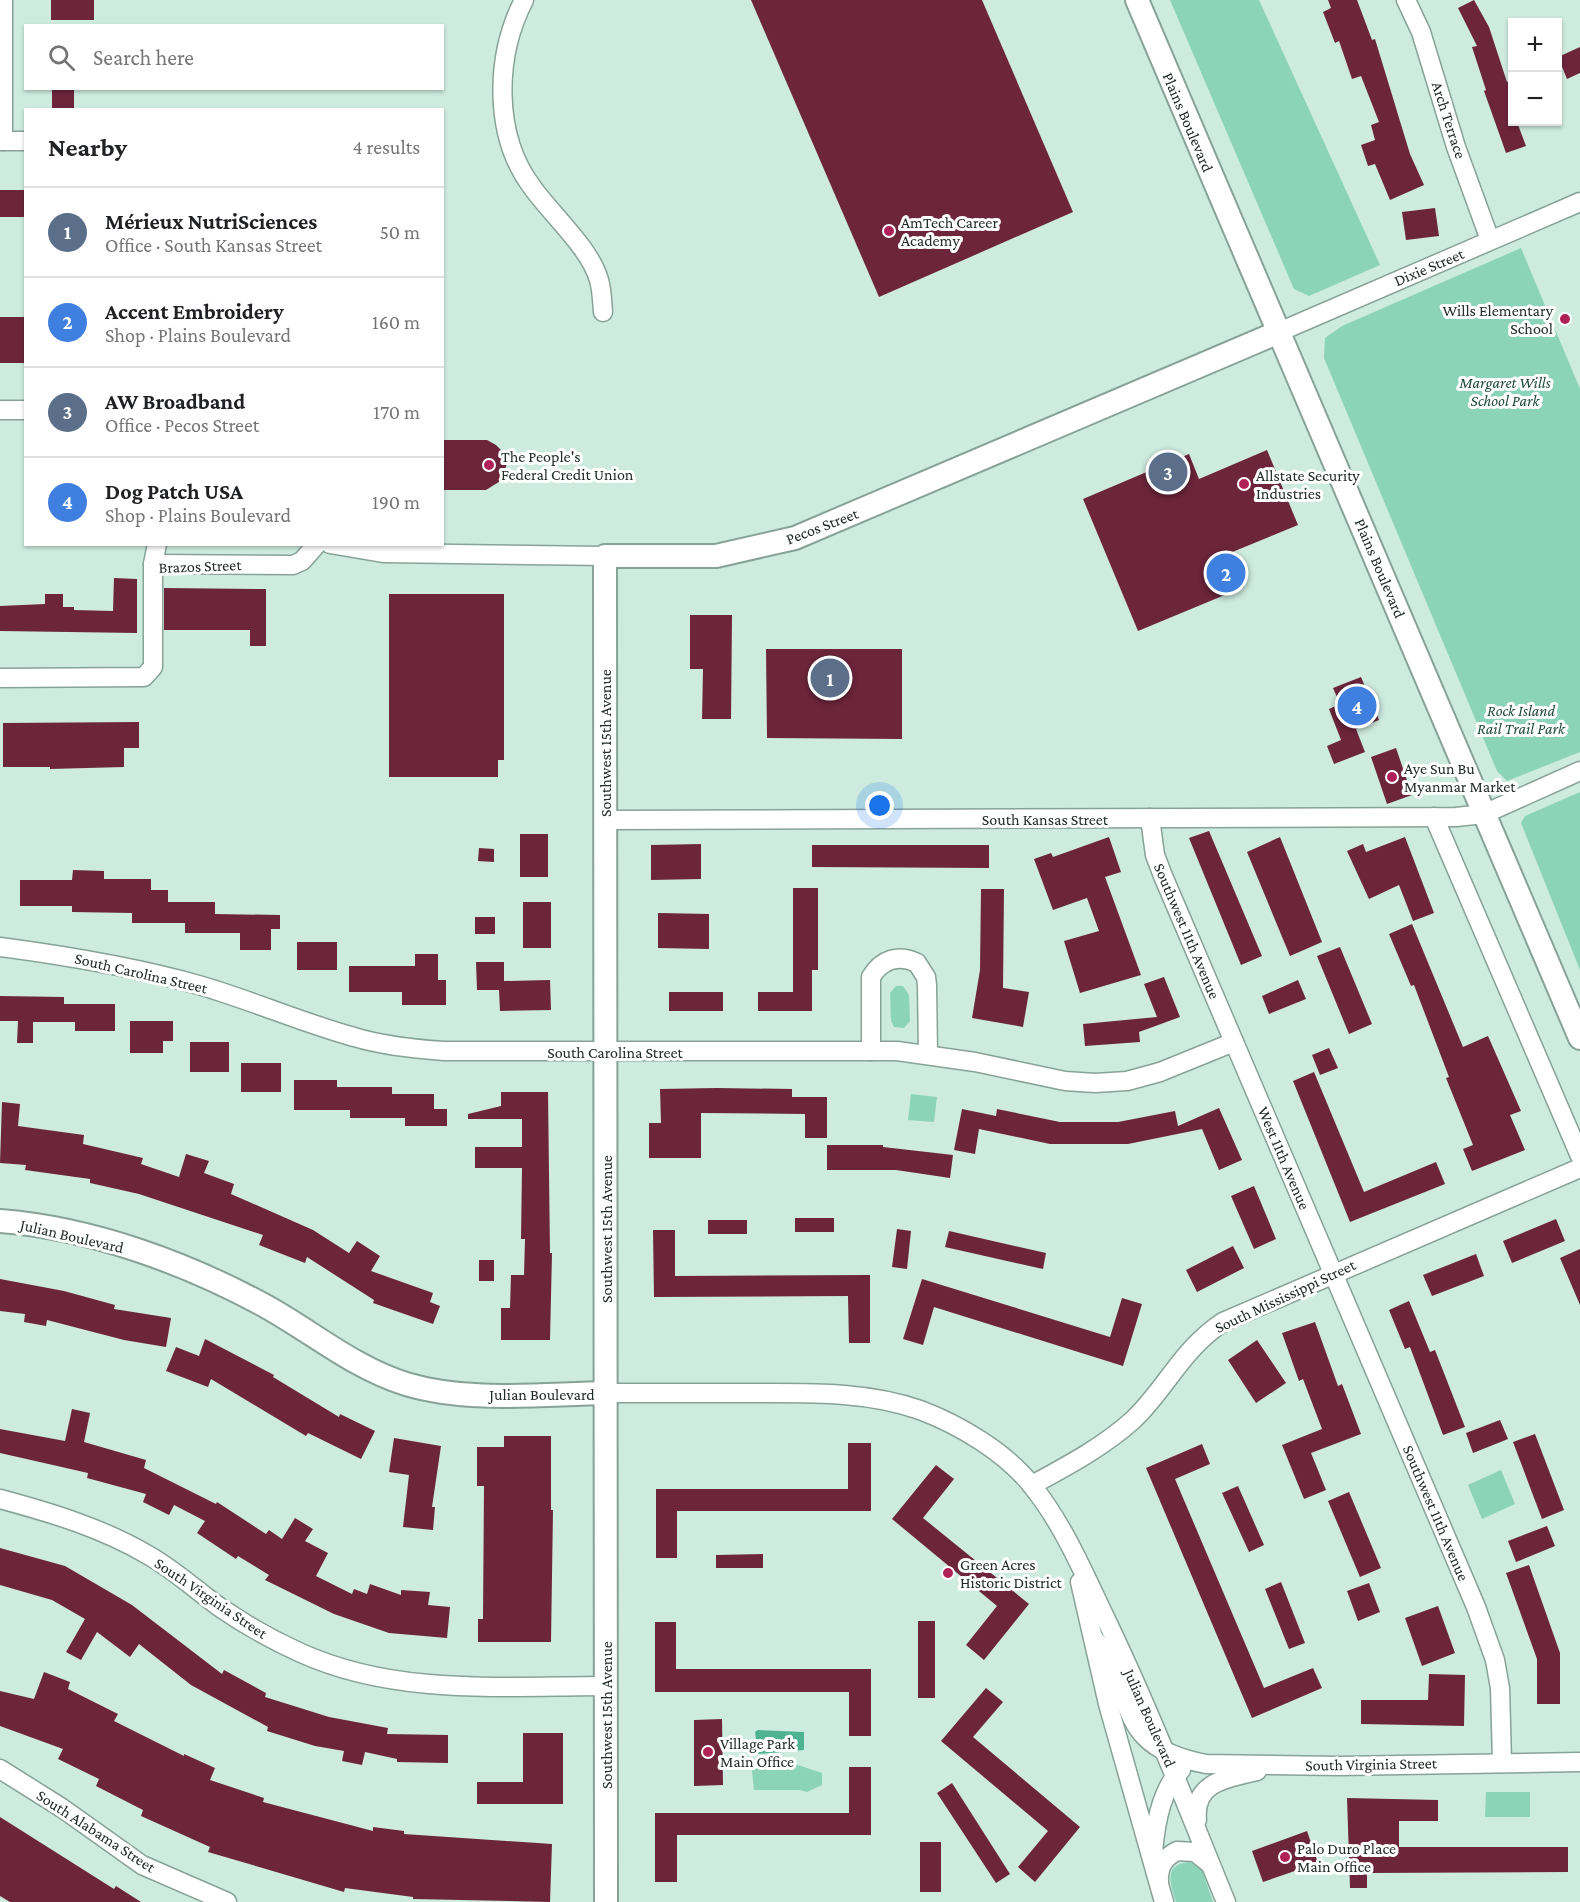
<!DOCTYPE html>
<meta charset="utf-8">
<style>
:root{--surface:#fff;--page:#f6f6f6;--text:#202124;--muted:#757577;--line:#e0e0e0;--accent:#111827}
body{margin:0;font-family:"Crimson Pro",serif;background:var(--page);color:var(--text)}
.controls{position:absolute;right:18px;top:18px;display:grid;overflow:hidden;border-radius:0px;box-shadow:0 2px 4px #0004}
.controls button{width:54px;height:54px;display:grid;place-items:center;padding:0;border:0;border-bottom:2px solid var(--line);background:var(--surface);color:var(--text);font:30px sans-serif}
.you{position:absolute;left:880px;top:806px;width:21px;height:21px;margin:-15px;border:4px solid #fff;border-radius:50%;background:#1a73e8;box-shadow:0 0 0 9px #1a73e833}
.badge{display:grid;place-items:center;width:39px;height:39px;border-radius:50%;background:var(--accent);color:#fff;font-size:20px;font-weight:700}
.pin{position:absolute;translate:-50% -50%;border:3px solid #fff;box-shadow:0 2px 6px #0006}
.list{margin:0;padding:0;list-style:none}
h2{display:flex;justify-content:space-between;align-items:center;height:78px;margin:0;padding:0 24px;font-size:26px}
h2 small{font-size:20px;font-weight:400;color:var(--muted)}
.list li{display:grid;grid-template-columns:39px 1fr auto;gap:18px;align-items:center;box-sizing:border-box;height:90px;padding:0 24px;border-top:2px solid var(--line)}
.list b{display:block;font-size:22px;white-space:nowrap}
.list p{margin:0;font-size:20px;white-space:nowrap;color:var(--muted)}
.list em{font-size:20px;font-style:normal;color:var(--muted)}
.icon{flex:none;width:33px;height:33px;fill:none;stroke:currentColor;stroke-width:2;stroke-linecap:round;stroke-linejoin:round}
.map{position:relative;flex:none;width:1580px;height:1902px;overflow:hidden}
.search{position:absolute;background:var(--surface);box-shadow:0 2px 4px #0004;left:24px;top:24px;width:420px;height:66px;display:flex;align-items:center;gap:15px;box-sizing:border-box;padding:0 21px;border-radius:0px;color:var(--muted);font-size:22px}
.panel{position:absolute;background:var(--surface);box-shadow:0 2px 4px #0004;left:24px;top:108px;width:420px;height:438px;border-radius:0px}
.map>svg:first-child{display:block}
</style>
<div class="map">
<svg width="1580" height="1902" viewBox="0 0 1580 1902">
<rect width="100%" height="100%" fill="#ceebe0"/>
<!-- green -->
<g fill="#8bd3b9">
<path d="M1170,0h89l121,265 -71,31 -15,-7z"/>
<path d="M1521,248l59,141v363l-73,29 -10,-10 -173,-413 1,-20 17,-12z"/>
<path d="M1580,792v178l-59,-147 4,-7z"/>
<path d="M896,986h7l6,9 1,26 -6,7 -10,-1 -3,-6 -1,-28z"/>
<path d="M911,1094l26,3 -3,25 -26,-2z"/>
<path d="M1501,1470l14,34 -33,15 -14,-34z"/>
<path d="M795,1764l27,9v12l-15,7 -7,-2h-46l-2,-19 4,-3z"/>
<path d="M1486,1792h44v25h-45z"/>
<path d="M1190,1862l11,5 12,35h-37c-6,-19 -13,-38 14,-40z"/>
</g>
<!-- water -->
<path fill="#4fb293" d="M758,1730l46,2v18l-46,4 -3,-22z"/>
<!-- building -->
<g fill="#6d253c">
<rect x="51" y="0" width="43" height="20"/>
<path d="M751,0h231l91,212 -194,85z"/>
<path d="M1328,0h29l15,40 3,-1 35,115 14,31 -34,15 -15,-36 -7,2 -7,-21 14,-5 -4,-15 8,-3 -18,-46 -9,3 -13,-38 -4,2 -12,-31 8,-4z"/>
<path d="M1474,0l15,27 18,55 5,-2v42h5l9,24 -20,7 -22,-62 2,-1 -14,-43 5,-1 -19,-38z"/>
<path d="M1580,47v26l-13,6 -9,-22z"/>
<rect x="52" y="88" width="22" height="22"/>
<rect x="0" y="190" width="26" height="27"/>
<path d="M1435,208l4,28 -33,4 -4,-28z"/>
<rect x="0" y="317" width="26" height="46"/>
<path d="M442,440h45l9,5 8,8 3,10 -5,17 -16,10h-44z"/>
<path d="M1267,450l31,75 -68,28 14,34 -106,44 -55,-132 106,-45 10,25z"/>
<path d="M114,578l23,1v54l-137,-2v-25l45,-2v-10h18v13h11v3l39,1z"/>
<path d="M164,588l102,1v57h-16v-16h-86z"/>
<path d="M389,594h115v166h-6v17h-109z"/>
<path d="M690,615h42l-1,104h-29l1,-50h-13z"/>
<path d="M766,649h136v90l-135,-1z"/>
<path d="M1361,677l18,43 -23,9 9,23 -31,12 -7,-18 14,-6 -12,-31 11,-5 -7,-16z"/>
<path d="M139,722v26h-15v19l-74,2v-2h-47v-44z"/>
<path d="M1396,748l16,47 -25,9 -16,-47z"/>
<path d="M1209,831l53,125 -21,9 -52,-127z"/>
<rect x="520" y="834" width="28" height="43"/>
<path d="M1109,837l12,35 -16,5 36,98 -61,18 -16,-52 35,-10 -12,-33 -34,12 -19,-51 17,-6 2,4z"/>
<path d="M1280,837l42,105 -32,14 -43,-104z"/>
<path d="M1405,837l29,76 -21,8 -14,-36 -30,14 -22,-48 16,-7 3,8z"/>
<path d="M701,844v35l-50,1v-35z"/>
<path d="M812,845h177v23l-177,-1z"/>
<path d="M479,848l15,1v13l-16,-1z"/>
<path d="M73,870l31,1v8h47v11h17v12h47v12l65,1v14h-9v21h-31v-17h-55v-10h-53v-10l-60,-1v-6h-52v-26h52z"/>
<path d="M793,888h25v82h-6v41h-54v-19h35z"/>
<path d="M981,889h23l-1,99 26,4 -6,35 -51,-9 8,-48z"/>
<rect x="523" y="902" width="28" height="46"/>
<path d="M658,913l51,1v35l-51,-1z"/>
<rect x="475" y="917" width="20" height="17"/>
<path d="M1412,924l51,123 25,-11 33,75 -11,4 15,35 -53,21 -9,-22 10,-4 -27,-67 3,-1 -35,-92 -3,1 -22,-52z"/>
<rect x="297" y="942" width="40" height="28"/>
<path d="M1340,947l32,77 -23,10 -32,-78z"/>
<path d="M415,954h23v26h8v25h-44v-13h-53v-26h66z"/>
<path d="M476,962h28v19l46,-1 1,30 -51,1 -1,-21h-22z"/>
<path d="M1164,977l16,40 -41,15 1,10 -55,4 -2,-22 74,-7 -13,-33z"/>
<path d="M1298,980l8,19 -37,15 -7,-18z"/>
<rect x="669" y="992" width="54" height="19"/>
<path d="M0,996l64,1v7h51v27h-40v-9h-42v21h-16l1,-22h-18z"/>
<path d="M130,1021h43v20h-10v12h-33z"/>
<rect x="190" y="1042" width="39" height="30"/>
<path d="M1329,1048l9,20 -18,7 -8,-20z"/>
<rect x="241" y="1063" width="40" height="29"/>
<path d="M1314,1072l50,120 72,-30 9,22 -95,38 -57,-141z"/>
<path d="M294,1080h43v7h55v7h42v15h13v17h-42v-8h-55v-8h-56z"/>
<path d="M717,1088l75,1v8h35v41h-22v-24l-104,-1v45h-52v-35h12l-1,-34z"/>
<path d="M501,1092h47l2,161h2l-2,87h-49v-32h9l1,-33h13l1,-36h-4l1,-71h-47v-21h47v-28h-54v-5l33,-8z"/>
<path d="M2,1102l18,2 -2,22 66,9 -1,9 60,14 -2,6 38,13 7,-23 23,7 -5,12 30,11 -3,10 82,36 36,23 8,-12 23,15 -9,15 62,22 -3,9 10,4 -7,18 -60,-21 1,-3 -67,-43 -2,6 -46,-18 4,-10 -124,-41 -49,-11v-4l-65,-9 1,-5 -26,-2z"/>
<path d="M1219,1108l23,52 -23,10 -17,-41 -74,15h-78l-71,-15 -4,25 -21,-4 8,-41 34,7 1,-7 63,13h58l57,-11 3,15z"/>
<path d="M827,1145h56v2l70,8 -3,23 -54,-8h-69z"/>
<path d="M1254,1186l22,53 -22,10 -23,-53z"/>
<rect x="795" y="1218" width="39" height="14"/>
<path d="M1556,1219l9,22 -53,22 -9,-22z"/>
<rect x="708" y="1220" width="39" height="14"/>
<path d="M897,1229l14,2 -4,38 -15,-2z"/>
<path d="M653,1230h22v46l195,-1v68h-21l-1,-47 -194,1z"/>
<path d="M949,1231l97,22 -3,16 -98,-22z"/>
<path d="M1233,1246l11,22 -47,24 -11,-22z"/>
<path d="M1580,1249v56l-20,-47z"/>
<path d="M1476,1254l8,22 -52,20 -9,-21z"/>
<rect x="479" y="1260" width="15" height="21"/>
<path d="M0,1279l64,12 51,14 -1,4 57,9 -5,29 -42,-7 -77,-20 -1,6 -22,-4 1,-8 -25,-3z"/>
<path d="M922,1279l188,58 12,-39 20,6 -19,62 -189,-59 -11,38 -20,-6z"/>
<path d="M1409,1301l21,51 5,-2 30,77 -22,8 -33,-88 -5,2 -16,-39z"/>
<path d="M1315,1322l23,64 4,-2 19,50 -50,19 15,37 -22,9 -22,-54 40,-16 -19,-50 -4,2 -17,-48z"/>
<path d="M205,1339l69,36 -1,2 66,40 1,-3 35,17 -14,28 -53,-26 -2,3 -95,-57 -3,8 -42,-16 10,-24 23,9z"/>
<path d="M1257,1340l29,43 -30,20 -28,-43z"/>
<path d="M72,1409l18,4 -6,29 62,18 -2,8 72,36 1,-2 49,32 3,-4 13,9 13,-21 18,11 -8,12 23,12 -12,23 36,18 2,-5 13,5 3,-10 31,11v-5l29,2 -2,13 22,2 -3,31 -58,-5 -55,-19 -69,-34 4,-5 -31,-19 -2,3 -39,-26 8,-12 -31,-16 -5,10 -26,-13 3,-8 -59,-16 1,-5 -88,-20v-24l65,12z"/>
<path d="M1500,1420l8,19 -35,14 -7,-20z"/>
<path d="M1535,1434l29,76 -22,9 -29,-77z"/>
<path d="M504,1436h47v74h2l-2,132h-73v-23h5l1,-133h-7v-39h27z"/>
<path d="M394,1438l47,8 -9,61h3l-2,23 -30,-3 6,-52 -20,-3z"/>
<path d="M848,1443h23v68h-194v47h-21v-69h192z"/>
<path d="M1202,1444l8,20 -35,15 89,209 49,-20 9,20 -70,30 -106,-250z"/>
<path d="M936,1465l18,14 -31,39 106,86 -45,56 -18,-15 31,-39 -105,-87z"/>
<path d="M1238,1486l26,59 -15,7 -27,-59z"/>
<path d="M1349,1492l32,76 -21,9 -32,-76z"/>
<path d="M1547,1526l8,20 -39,16 -8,-21z"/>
<path d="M0,1548l65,18 67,39 90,69 2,-4 42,23 -1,4 64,20 59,11 -1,6 61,1v28l-51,-1v-3l-32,-7 -3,13 -20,-4 2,-10 -29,-5 -48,-15 1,-4 -77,-42 -52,-41 -9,13 -33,-25 -16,28 -15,-8 19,-33 -33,-19 -52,-15z"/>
<path d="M763,1554v14h-47v-13z"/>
<path d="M1529,1565l31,88v51h-23v-45l-31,-86z"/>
<path d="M1281,1582l24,61 -16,6 -24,-60z"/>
<path d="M1369,1583l11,29 -22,9 -11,-30z"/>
<path d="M1438,1606l17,47 -33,13 -17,-48z"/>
<rect x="918" y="1621" width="17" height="77"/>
<path d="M655,1622h21v47h195v67h-22v-44h-194z"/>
<path d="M44,1672l26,10 -2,7 50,25 -4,7 70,35v-2l31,14 -5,12 54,18 -1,4 110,29v-4l31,4v3l148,10 -2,58 -137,-3v-2l-68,-9 -1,4 -136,-40 2,-5 -69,-31 2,-6 -47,-24 3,-7 -41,-20 5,-10 -63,-23v-35l34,8z"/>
<path d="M1429,1674l36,1 -1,51 -103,-2v-24h67z"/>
<path d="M986,1688l17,14 -30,35 107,90 -45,55 -17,-15 30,-36 -107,-90z"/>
<path d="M722,1719l1,66 -29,1v-66z"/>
<path d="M523,1733h40v71h-86v-22h46z"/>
<path d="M849,1767h22v68h-194v47h-22v-69h194z"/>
<path d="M952,1783l58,91 -14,9 -59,-90z"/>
<path d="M1347,1798l91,2v21h-39v26h169v25l-201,1v15h-17z"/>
<path d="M0,1817l114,72 2,-3 25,16h-131l-10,-6z"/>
<path d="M1307,1831l11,32 -55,19 -11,-31z"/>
<rect x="920" y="1842" width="21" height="50"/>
</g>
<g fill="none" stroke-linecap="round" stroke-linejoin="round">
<!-- minor casing -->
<g stroke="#87a298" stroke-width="21">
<g id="minor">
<path d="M3,0v141"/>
<path d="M524,0c-29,56 -31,135 8,187 20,28 58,61 67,93 3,10 3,21 4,32"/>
<path d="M1406,0l15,32 35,115 34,93"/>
<path d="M0,141h26"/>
<path d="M1279,332l301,-130"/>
<path d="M0,410h26"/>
<path d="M330,544l53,9 222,3"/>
<path d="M153,564l140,1 9,-4 15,-17"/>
<path d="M0,678l144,-1 9,-10v-103l4,-20"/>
<path d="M1434,817l146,339"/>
<path d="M1150,818l5,37 8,21 313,731 19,53 5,28 2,74"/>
<path d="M605,820l851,-3 28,-3 96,-43"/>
<path d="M0,947c68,9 136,20 202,39 51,15 101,37 152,51 30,9 60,12 90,14h453l78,11 90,19 30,2 32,-2 33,-9 74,-30"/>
<path d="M871,1051v-74c11,-18 27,-23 46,-14l9,14 1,8 1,69"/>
<path d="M606,1393c49,0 97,0 146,0 56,0 115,-2 168,17 40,15 87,43 113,77 29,36 49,82 69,124 46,95 84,193 124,291"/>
<path d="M1032,1485c35,-19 71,-38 101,-65 33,-31 48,-70 90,-98l357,-154"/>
<path d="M0,1499c52,14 102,29 148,56 25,14 47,34 70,51 26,18 54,34 83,47 95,43 203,33 305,33"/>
<path d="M1080,1582l28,122 56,198"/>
<path d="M1093,1637c47,59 17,109 113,127l133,2 241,-4"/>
<path d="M0,1769l62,39 80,57 85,37"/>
<path d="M1197,1820c-4,-38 30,-42 60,-49"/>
<path d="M1153,1853c2,-26 8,-64 28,-83"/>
<path d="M1159,1883c-1,-15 4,-25 18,-32l18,1 15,12"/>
</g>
</g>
<!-- major casing -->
<g stroke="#87a298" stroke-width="26">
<g id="major">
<path d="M1137,0l443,1038"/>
<path d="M0,1221c91,7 187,42 267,86 45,25 89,62 139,77 63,19 135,10 200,9"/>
<path d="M606,1902l-1,-1346h111l79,-18 484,-206"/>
</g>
</g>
<!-- minor -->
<use href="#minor" stroke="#fff" stroke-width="18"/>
<!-- major -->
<use href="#major" stroke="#fff" stroke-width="22"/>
</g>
<!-- markers -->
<g fill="#af2057" stroke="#fff" stroke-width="2">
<circle cx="889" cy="231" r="6"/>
<circle cx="1565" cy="319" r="6"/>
<circle cx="489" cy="465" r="6"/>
<circle cx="1244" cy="484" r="6"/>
<circle cx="1392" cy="777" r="6"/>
<circle cx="948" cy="1573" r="6"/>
<circle cx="708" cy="1752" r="6"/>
<circle cx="1285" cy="1857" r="6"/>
</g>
<g text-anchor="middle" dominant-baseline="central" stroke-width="6" stroke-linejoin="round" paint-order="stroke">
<!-- street labels -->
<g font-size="16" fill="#212c27" stroke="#fff">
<text transform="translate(1449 120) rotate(72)">Arch Terrace</text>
<text transform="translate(1188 122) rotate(67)">Plains Boulevard</text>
<text transform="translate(1429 267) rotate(-23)">Dixie Street</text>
<text transform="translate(822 526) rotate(-21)">Pecos Street</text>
<text transform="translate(200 566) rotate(-2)">Brazos Street</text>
<text transform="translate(1380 568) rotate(67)">Plains Boulevard</text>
<text transform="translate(605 743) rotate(-90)">Southwest 15th Avenue</text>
<text x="1045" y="819">South Kansas Street</text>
<text transform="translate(1187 931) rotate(67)">Southwest 11th Avenue</text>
<text transform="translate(141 973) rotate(13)">South Carolina Street</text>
<text x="615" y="1052">South Carolina Street</text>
<text transform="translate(1284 1158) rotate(67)">West 11th Avenue</text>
<text transform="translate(606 1229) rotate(-90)">Southwest 15th Avenue</text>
<text transform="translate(72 1236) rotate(13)">Julian Boulevard</text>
<text transform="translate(1285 1296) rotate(-25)">South Mississippi Street</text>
<text x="542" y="1394">Julian Boulevard</text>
<text transform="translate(1436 1513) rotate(67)">Southwest 11th Avenue</text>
<text transform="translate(211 1598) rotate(34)">South Virginia Street</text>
<text transform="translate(606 1715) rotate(-90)">Southwest 15th Avenue</text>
<text transform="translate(1150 1718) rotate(66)">Julian Boulevard</text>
<text transform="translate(1371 1764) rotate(-1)">South Virginia Street</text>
<text transform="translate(96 1831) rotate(33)">South Alabama Street</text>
</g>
<!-- poi labels -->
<g font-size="16" fill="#212c27" stroke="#fff" text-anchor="start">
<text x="901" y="222">AmTech Career<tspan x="901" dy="18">Academy</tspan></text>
<text x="1553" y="310" text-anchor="end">Wills Elementary<tspan x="1553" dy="18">School</tspan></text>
<text x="501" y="456">The People's<tspan x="501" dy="18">Federal Credit Union</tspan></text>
<text x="1256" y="475">Allstate Security<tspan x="1256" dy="18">Industries</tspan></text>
<text x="1404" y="768">Aye Sun Bu<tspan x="1404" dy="18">Myanmar Market</tspan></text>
<text x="960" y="1564">Green Acres<tspan x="960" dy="18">Historic District</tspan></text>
<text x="720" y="1743">Village Park<tspan x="720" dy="18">Main Office</tspan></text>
<text x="1297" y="1848">Palo Duro Place<tspan x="1297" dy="18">Main Office</tspan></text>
</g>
<!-- park labels -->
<g font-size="16" font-style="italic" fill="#1f4a3c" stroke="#fff">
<text x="1505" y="382">Margaret Wills<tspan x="1505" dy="18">School Park</tspan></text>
<text x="1521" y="710">Rock Island<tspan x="1521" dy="18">Rail Trail Park</tspan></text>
</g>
</g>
</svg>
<div class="controls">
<button>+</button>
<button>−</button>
</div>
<div class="you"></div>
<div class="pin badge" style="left:830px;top:678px;background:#5c6f8a">1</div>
<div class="pin badge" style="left:1226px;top:573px;background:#3f7fe0">2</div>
<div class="pin badge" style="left:1168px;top:472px;background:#5c6f8a">3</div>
<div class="pin badge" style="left:1357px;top:706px;background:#3f7fe0">4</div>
<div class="search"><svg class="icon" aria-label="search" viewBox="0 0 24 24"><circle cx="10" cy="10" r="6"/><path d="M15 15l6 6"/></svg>Search here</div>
<section class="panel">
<h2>Nearby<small>4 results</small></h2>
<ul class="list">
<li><span class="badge" style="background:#5c6f8a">1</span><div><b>Mérieux NutriSciences</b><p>Office · South Kansas Street</p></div><em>50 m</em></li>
<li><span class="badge" style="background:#3f7fe0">2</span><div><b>Accent Embroidery</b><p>Shop · Plains Boulevard</p></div><em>160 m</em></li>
<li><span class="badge" style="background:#5c6f8a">3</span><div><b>AW Broadband</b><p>Office · Pecos Street</p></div><em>170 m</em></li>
<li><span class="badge" style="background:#3f7fe0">4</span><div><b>Dog Patch USA</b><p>Shop · Plains Boulevard</p></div><em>190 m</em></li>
</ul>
</section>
</div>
